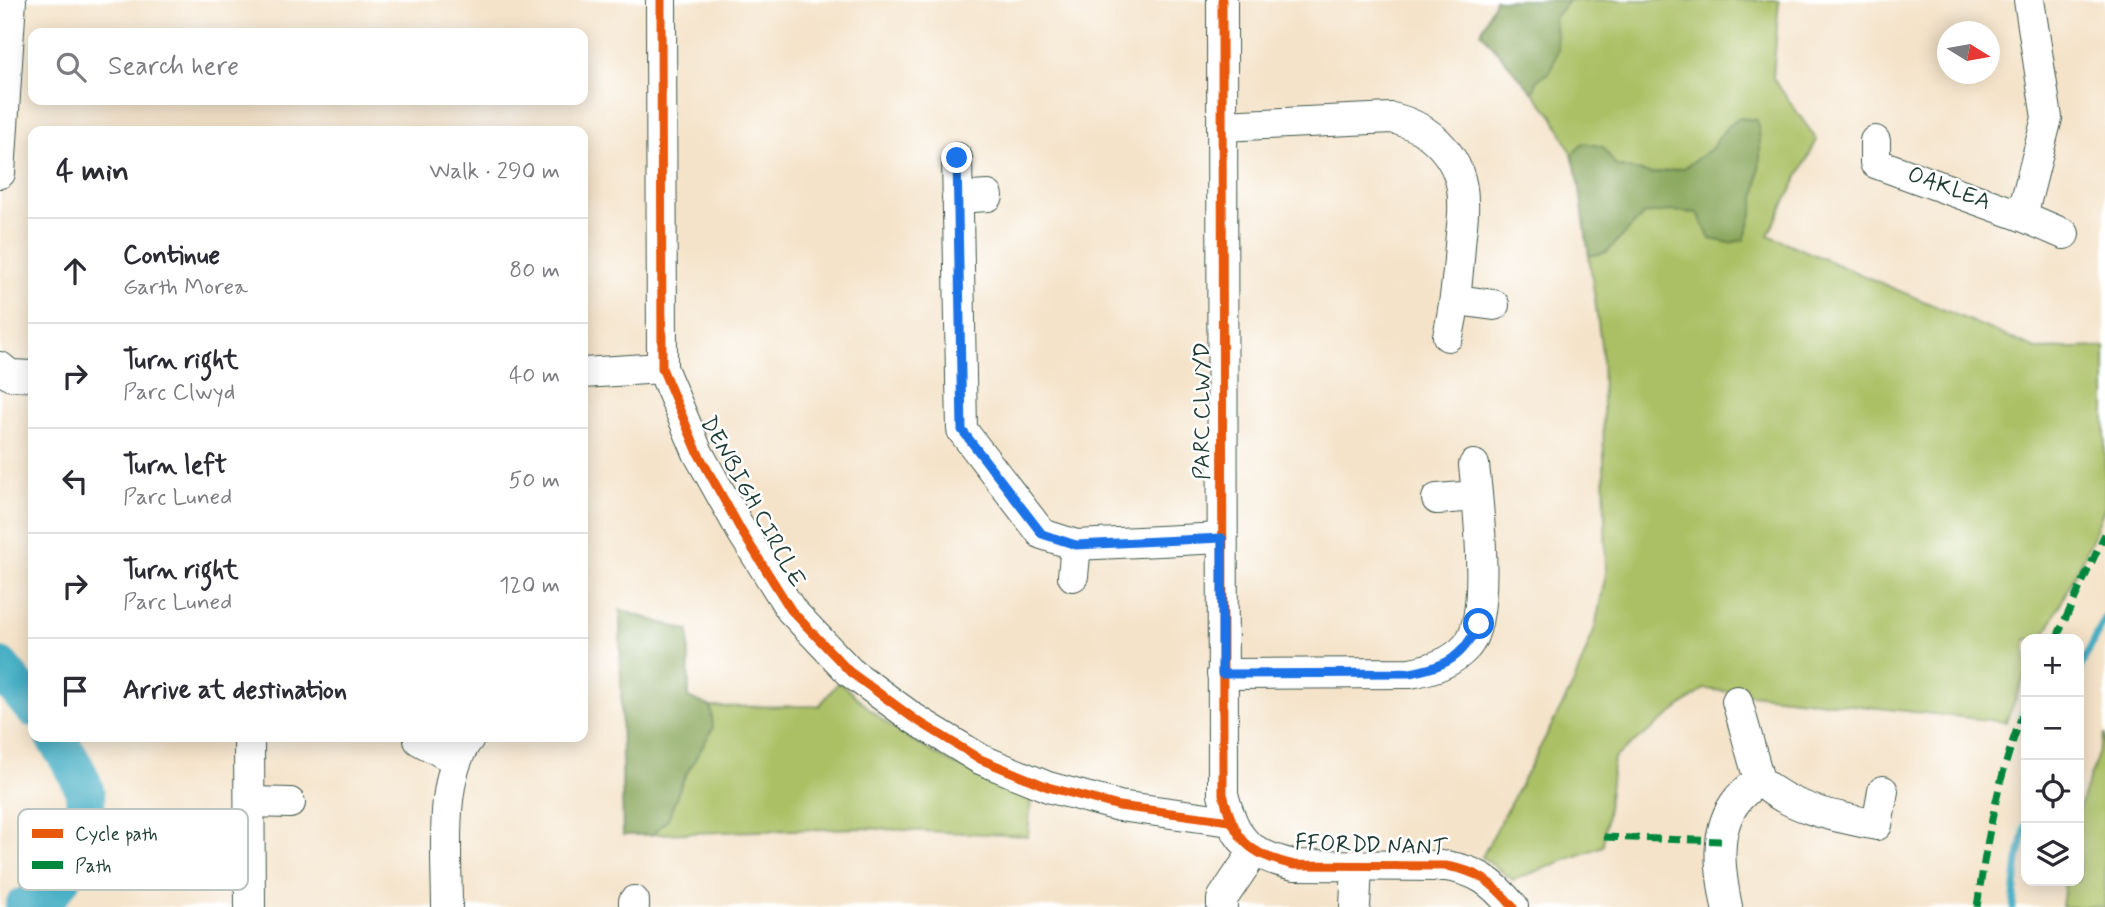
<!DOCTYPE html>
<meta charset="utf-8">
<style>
:root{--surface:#fff;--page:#f2f2f3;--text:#2b2b33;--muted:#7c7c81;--line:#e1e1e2}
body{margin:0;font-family:Mynerve,sans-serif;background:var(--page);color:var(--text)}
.controls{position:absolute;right:21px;bottom:21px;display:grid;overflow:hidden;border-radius:14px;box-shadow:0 4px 18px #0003}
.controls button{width:63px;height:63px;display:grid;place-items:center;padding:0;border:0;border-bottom:2px solid var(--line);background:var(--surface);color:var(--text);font:35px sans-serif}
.compass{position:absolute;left:1937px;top:21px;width:63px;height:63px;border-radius:50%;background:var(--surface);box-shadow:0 4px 18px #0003;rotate:101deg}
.stop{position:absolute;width:21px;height:21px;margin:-16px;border:5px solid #1a73e8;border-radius:50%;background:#fff}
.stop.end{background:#1a73e8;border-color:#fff;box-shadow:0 2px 7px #0008}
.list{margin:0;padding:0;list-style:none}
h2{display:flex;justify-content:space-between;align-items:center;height:91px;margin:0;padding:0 28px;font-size:30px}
h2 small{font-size:23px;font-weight:400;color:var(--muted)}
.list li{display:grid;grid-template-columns:46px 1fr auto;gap:21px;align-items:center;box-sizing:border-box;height:105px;padding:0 28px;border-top:2px solid var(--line)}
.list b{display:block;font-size:26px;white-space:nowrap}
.list p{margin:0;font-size:23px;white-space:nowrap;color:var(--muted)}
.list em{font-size:23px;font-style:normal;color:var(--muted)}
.icon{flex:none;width:38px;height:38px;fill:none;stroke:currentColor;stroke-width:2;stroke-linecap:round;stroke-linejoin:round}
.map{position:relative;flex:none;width:2105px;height:907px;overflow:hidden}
.search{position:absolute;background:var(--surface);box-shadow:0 4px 18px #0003;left:28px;top:28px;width:560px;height:77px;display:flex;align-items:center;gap:18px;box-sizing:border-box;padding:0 24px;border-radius:14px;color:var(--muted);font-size:26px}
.panel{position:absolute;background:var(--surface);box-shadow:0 4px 18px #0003;left:28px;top:126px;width:560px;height:616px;border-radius:14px}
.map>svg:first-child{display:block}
</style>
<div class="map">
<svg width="2105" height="907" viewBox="0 0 2105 907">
<rect width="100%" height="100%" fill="#fff"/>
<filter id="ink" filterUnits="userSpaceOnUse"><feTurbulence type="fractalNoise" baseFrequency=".0143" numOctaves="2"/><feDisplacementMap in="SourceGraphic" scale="14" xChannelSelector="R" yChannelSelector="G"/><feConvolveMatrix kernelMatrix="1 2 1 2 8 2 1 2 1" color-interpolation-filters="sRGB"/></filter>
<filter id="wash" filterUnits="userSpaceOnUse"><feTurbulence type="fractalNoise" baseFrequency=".00686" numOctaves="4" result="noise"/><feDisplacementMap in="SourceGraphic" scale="28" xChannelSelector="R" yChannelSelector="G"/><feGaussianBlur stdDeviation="1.57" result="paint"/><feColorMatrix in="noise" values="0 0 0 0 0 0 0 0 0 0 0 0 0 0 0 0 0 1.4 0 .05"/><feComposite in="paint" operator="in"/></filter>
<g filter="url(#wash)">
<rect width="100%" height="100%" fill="#f4e3c9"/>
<!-- green -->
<g fill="#abc065" stroke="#657e4c" stroke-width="2">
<path d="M1495,0h284l-6,78 44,62 -49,95 268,114 69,-2v160l-15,37 -47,95h-17v34l-20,49 -302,-33 -90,69 -11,88 -90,34 -31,-23 90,-170 23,-59 11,-55 -4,-221 -23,-170 -7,-28 -19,-38 -72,-84z"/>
<path d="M620,610l69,21v67l22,9 108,-1 20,-24c16,13 30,27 46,40 44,33 95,55 146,76l-3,38 -167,-8 -238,7z"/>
<path d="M2105,734v173h-43l3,-26h14v-73z"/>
</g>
<!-- forest -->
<g fill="#88a65a" stroke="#547247" stroke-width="2">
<path d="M1495,0h74l-15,18 4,31 -7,22 -14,9 -4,13 -52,-61z"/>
<path d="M1739,118l18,2c8,33 -1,87 -13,120l-14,3 -20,-4 -12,-26 -28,-2 -26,3 -37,38 -18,4 -10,-74 -7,-28 12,-11 19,4 13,19 35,8 33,-6 27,-19 14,-20z"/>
<path d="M620,610l69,21 -1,66 23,10 2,21 -30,52 -15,39 -16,16h-29z"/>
</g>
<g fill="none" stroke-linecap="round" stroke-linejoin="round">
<!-- stream -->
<g stroke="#45aec4" stroke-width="7">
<path d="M2079,670l26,-52"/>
<path d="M2013,907l5,-46 8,-36"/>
</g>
<!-- river -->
<g stroke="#45aec4" stroke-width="40">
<path d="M0,667l33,40"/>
<path d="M25,907c8,-5 21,-10 27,-17 18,-20 36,-69 33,-96 -3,-17 -20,-42 -30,-57"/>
</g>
</g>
</g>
<g filter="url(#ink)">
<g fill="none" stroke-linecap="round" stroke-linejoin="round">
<!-- minor casing -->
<g stroke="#3f564a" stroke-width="32">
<g id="minor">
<path d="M661,0l1,368 36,85 44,79 49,78 59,62 63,46 67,41 68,28 71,19 111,15"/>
<path d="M1222,0l1,794c12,46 24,60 71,71l152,1c32,5 46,16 67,41"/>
<path d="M1222,126l170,-8c40,9 71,41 71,84 1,14 -2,29 -3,43 -2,31 -5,61 -12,91"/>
<path d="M1875,141v22l147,53 25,-98 -18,-118"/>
<path d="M957,158l5,272 80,104 34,11 146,-7"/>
<path d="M0,173l11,-173"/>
<path d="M957,198l31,-2"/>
<path d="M2022,216l42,18"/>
<path d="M1457,300l37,5"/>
<path d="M0,367l10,8 23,1"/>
<path d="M583,373l79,-5"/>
<path d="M1437,499l40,-3"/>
<path d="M1073,576l3,-31"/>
<path d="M1222,674l188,-1c22,-4 42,-10 57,-27 25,-30 11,-142 7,-181"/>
<path d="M249,737l1,170"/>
<path d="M419,740l37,20"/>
<path d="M1759,780c31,29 77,37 118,45l6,-34"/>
<path d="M250,802l40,1"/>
<path d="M634,901v6"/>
<path d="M447,907c0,-48 -9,-132 23,-170"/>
<path d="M1222,907v-8l33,-49"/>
<path d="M1355,907l2,-41"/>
<path d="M1727,907c-7,-35 -14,-78 11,-108 6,-7 14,-13 21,-19l-22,-79"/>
</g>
</g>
<!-- minor -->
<use href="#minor" stroke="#fff" stroke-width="30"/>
<!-- quiet -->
<g stroke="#00873e" stroke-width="7" stroke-dasharray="14 7" stroke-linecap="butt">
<path d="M2056,639l49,-105"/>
<path d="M1604,837l117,4"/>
<path d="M1977,907c10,-68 22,-137 49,-201"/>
</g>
<!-- cycleway casing -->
<g stroke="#fff" stroke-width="13">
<g id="cycleway">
<path d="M661,0l1,368 36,85 44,79 49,78 59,62 63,46 67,41 68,28 71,19 111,15"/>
<path d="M1222,0l1,794c12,46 24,60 71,71l152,1c32,5 46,16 67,41"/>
</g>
</g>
<!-- cycleway -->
<use href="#cycleway" stroke="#e8590c" stroke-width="9"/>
</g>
</g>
<g fill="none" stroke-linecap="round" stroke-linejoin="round" filter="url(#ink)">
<!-- route -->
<path stroke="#1a73e8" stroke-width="9" d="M957,158l5,272 80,104 34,11 146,-7v136l188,-1c37,-7 52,-15 69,-49"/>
</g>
<g text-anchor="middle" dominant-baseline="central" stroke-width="5" stroke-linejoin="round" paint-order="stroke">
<!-- street labels -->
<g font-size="23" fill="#1f3d34" stroke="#fff">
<text transform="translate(1949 189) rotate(20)">OAKLEA</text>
<text transform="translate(1203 411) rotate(-90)">PARC CLWYD</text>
<text transform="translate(752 502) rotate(61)">DENBIGH CIRCLE</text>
<text transform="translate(1371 846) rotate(2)">FFORDD NANT</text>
</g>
</g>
<!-- legend -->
<rect x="18" y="809" width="230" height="81" rx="10" fill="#fff" stroke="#bcc5c2" stroke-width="2"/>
<rect x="32" y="829" width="31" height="9" fill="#e8590c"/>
<rect x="32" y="861" width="31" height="8" fill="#00873e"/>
<g font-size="19" fill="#1f3d34">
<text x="75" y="840">Cycle path</text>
<text x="75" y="872">Path</text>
</g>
</svg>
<div class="controls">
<button>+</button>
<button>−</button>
<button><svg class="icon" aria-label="locate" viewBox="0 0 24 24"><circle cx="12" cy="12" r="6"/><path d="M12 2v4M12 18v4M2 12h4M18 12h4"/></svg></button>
<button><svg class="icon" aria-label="layers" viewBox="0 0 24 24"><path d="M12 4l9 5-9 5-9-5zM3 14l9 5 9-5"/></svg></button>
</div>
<svg class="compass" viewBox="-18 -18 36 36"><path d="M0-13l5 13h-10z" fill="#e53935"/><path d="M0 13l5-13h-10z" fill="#7c7c81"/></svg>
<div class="stop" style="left:1479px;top:624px"></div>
<div class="stop end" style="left:957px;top:158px"></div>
<div class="search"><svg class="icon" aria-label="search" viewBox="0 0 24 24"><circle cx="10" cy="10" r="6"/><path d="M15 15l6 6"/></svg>Search here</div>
<section class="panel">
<h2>4 min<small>Walk · 290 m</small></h2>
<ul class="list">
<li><svg class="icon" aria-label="ahead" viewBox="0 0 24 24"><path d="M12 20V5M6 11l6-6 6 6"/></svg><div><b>Continue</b><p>Garth Morea</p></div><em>80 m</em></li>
<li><svg class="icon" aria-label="right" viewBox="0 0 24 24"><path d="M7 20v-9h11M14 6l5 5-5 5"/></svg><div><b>Turn right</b><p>Parc Clwyd</p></div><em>40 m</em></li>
<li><svg class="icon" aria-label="left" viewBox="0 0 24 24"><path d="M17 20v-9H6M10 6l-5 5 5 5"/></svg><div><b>Turn left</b><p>Parc Luned</p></div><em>50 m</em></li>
<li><svg class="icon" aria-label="right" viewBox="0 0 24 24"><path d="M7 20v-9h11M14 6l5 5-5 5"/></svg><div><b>Turn right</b><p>Parc Luned</p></div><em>120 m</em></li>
<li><svg class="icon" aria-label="arrive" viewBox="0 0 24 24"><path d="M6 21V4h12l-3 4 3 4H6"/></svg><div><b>Arrive at destination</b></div></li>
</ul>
</section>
</div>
